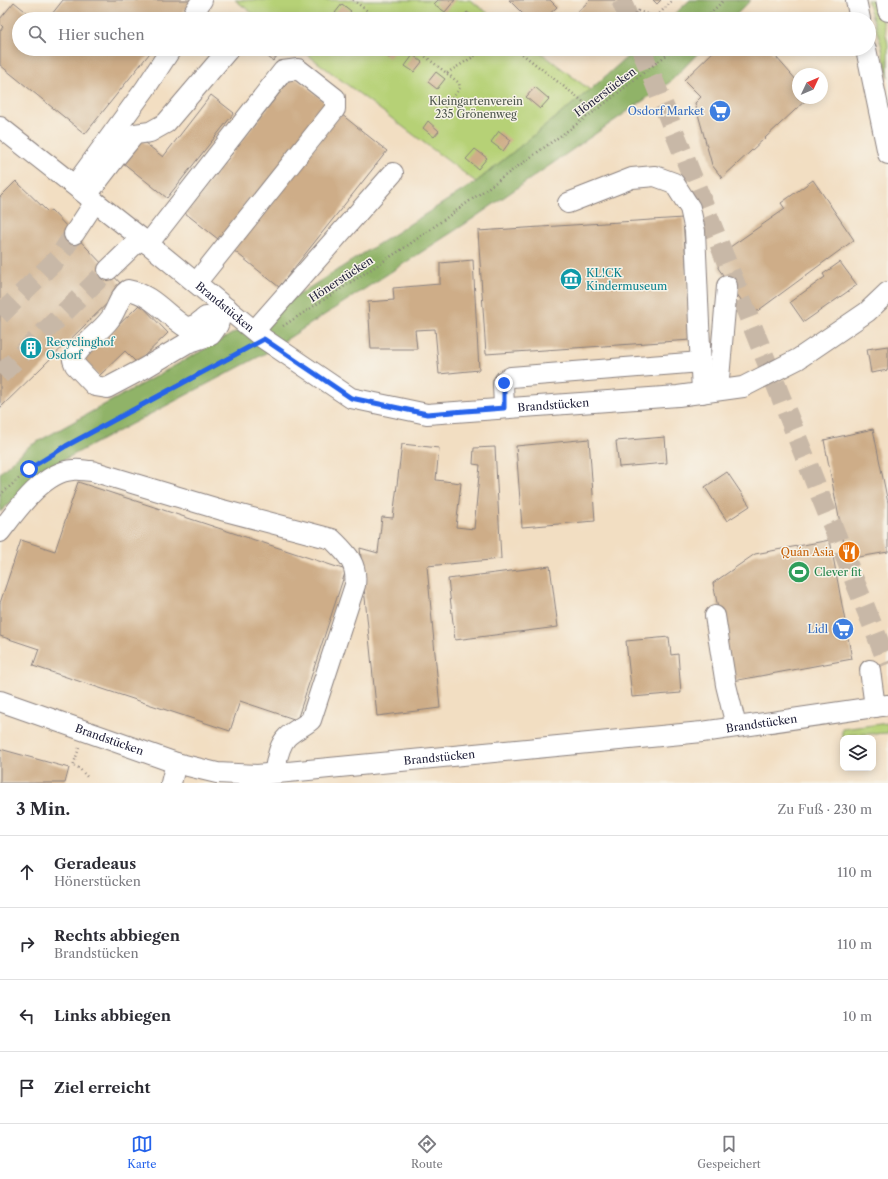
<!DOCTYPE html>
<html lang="de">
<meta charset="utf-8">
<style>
:root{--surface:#fff;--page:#f7f7f7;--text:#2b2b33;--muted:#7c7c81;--line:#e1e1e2;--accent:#2563eb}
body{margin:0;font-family:"Libre Caslon Text",serif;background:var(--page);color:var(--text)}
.controls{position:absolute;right:12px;bottom:12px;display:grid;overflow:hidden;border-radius:8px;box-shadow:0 2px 10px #0003}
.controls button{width:36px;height:36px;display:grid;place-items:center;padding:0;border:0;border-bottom:1px solid var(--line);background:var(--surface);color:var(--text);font:20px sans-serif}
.compass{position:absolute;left:792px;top:68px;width:36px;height:36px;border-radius:50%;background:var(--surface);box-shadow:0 2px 10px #0003;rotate:46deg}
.stop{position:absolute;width:12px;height:12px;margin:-9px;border:3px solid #2563eb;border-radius:50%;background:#fff}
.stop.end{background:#2563eb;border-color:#fff;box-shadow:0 1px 4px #0008}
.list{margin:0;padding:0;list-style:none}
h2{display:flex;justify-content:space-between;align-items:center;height:52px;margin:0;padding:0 16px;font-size:17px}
h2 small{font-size:13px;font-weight:400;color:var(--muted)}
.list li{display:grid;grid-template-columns:26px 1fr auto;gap:12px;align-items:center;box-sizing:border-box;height:72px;padding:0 16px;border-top:1px solid var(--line)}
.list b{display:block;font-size:15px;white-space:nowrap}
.list p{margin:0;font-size:13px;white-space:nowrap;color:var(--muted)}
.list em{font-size:13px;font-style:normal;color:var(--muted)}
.icon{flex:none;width:22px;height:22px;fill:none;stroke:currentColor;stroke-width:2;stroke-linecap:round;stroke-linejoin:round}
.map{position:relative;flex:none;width:888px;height:783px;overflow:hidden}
.search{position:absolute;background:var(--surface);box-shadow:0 2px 10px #0003;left:12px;right:12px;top:12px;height:44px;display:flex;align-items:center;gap:10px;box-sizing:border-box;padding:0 14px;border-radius:22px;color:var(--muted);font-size:15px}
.sheet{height:340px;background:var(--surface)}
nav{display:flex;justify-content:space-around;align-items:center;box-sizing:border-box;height:56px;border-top:1px solid var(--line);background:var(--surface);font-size:11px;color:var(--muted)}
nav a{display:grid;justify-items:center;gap:2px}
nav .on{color:var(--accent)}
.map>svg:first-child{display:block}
</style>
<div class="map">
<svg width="888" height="783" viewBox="0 0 888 783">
<rect width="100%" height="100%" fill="#f7f3e8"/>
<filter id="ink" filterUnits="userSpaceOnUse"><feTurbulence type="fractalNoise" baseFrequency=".025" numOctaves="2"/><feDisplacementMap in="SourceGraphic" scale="8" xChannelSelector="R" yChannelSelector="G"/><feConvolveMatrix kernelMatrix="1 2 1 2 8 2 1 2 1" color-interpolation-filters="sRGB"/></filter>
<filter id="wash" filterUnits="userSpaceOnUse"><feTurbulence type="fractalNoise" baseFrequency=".012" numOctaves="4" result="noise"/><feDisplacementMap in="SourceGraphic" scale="16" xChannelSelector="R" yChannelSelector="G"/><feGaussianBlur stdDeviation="0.9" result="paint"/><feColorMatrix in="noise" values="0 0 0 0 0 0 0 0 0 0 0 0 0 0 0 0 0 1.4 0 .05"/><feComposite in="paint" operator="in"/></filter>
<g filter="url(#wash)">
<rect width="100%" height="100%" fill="#f2dec2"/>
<!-- green -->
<g fill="#b6d176" stroke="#6c7a58">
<path d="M235,0h235l26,19h-236z"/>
<path d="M867,0h11l10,44v33l-7,-33z"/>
<path d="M300,49h236l54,41 -114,92z"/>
<path d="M888,723v10l-39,2 -1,3h-5l-1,23v-32z"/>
</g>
<!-- forest -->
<g fill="#90b367" stroke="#596a51">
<path d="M690,0h61l-19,19h-63z"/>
<path d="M636,49h66l-32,33 -202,140 -204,132 -212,112 -52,46v-39l28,-26 240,-133 208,-132 114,-92z"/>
</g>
<g id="blocks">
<!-- building -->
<g fill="#cead88">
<path d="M63,0h130l-16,19h-129z"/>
<path d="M438,0h17l-10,12 -11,-8z"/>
<path d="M509,0h41l7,7 -13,12h-16z"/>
<path d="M590,0h43l-20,19h-43z"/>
<path d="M653,0h8l-4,4z"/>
<path d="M14,2l21,17h-16v30h134l-68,85 -85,-69v-34l3,-4 -3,-3v-5z"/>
<path d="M342,4l9,7 -6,8 -10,-6z"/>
<path d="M467,12l10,7h-16z"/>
<path d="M258,49h25l-10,12z"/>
<path d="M378,49h18l-7,9z"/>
<path d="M716,49h33l1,2 2,-2h17l29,33v16h10l-86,80 -10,-13 -17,-62 6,-6 -17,-17z"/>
<path d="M413,55l9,7 -8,10 -9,-6z"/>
<path d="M436,72l9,7 -8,10 -9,-7z"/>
<path d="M293,76l38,31 -108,136 -38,-30z"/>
<path d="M535,87l14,12 -9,10 -14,-12z"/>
<path d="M211,95l23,18 -67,85 -45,-36 18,-23 23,18z"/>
<path d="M341,114l46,37 -108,136 -46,-37z"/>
<path d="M428,121l11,10 -5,6 -11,-9z"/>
<path d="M499,131l12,9 -8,11 -12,-9z"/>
<path d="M475,149l12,9 -9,11 -12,-10z"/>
<path d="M813,180l41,60 -102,75 -34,-47 2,-14 65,-45 -4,-6z"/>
<path d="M16,181l32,31 3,-2 73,77 -124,121v-211z"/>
<path d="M683,218l8,122 -205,14 -8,-123z"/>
<path d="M473,260l6,110 -40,4 -4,-45 -20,1 2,19h-46l-3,-47 26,-2 -1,-12 47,-4v-21z"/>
<path d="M840,262l17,23 -53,37 -14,-20 35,-25 -2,-3z"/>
<path d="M140,304l28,29 -31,30 -12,-12 -26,25 -16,-16z"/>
<path d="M888,346v24l-17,3 -4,-24z"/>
<path d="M873,429l15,74v49l-41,7 -23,-119z"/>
<path d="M665,437l2,26 -48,4 -3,-26z"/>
<path d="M589,439l6,82 -73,6 -6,-81z"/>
<path d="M402,444l37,4 -3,32 25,3 -5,44 18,2 6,-64 -7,-1 1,-16 21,-1 6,112 -74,7 13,142 -63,8 -17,-168 18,5 4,-36 11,1z"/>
<path d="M727,472l23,34 -23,15 -22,-34z"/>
<path d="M78,482l268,88 -49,150 -57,-19 -10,30 -197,-65 6,-17 -39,-13v-33l21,-63 34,11z"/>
<path d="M830,540l22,119 -119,22 -20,-98 42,-29z"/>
<path d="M550,566l8,61 -103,13 -7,-61z"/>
<path d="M669,637l2,18 7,-1 3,39 -49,4 -6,-56z"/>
<path d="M0,749l69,19 -4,15h-65z"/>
</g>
</g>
</g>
<g filter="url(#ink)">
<use href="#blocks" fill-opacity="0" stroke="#8a807e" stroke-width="1"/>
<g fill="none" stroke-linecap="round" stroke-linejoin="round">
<!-- minor-tunnel -->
<g stroke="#c8b8a7" stroke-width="20" stroke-dasharray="20 10" stroke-linecap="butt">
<path d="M621,0l8,19"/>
<path d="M641,49l247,615"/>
<path d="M0,315l58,-57 16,-24"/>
<path d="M0,375l108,-105"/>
</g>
<!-- minor casing -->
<g stroke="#8a807e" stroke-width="22">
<g id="minor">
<path d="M856,0l4,19"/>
<path d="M886,0l2,11"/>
<path d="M190,19l12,-19"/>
<path d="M866,49l22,105"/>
<path id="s1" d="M0,127l141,111 123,101 87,59 76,16 251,-18 65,-9 55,-28 69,-47 21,-20"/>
<path d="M75,185l70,-96 26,-40"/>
<path d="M87,195l30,-39 18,-22 15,-2 16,-9 63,-74"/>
<path d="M568,203l64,-25 23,-2 19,7 16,25 5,23 7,162"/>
<path d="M74,234l21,-32"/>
<path d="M148,244l135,-173 15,-2 37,29v11l-139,174"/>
<path d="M108,270l33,-32"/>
<path d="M220,318l-14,-1 -9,7 -10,4c-20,-12 -35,-34 -59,-38 -9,6 -11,20 -18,29 -11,15 -29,24 -37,41l2,5 20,21 12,2 36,-19 44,-26 24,-8 7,-10 2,-7 8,-9"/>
<path d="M255,330l138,-157"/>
<path d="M718,390l9,-104"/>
<path d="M504,408l-1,-25 2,-3 6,-3 190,-15"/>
<path d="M0,532c16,-21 44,-61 73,-62 6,-1 13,1 19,1l130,39 110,29c14,14 26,24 23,46l-44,135c-8,7 -17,10 -24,17 -9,9 -10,24 -13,36"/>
<path d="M715,616l11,69 10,41"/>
<path d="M870,670l5,37"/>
<path id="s2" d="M0,701l176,62 41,10 40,2 445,-43 186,-27"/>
<path d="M171,783l5,-20"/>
</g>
</g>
<!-- path -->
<g stroke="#8a807e" stroke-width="2.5" stroke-dasharray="1 3" stroke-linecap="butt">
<path d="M353,0l25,19"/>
<path d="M629,19l9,-8 18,6 17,-17"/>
<path d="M704,19l20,-19"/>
<path d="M416,49l43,34 1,5 -24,31"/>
<path d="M516,49l79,62"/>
<path d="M447,73l39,-24"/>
<path d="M283,326l124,-80 188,-135 79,-62"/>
<path d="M49,457l17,-11 182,-98"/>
<path d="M0,495l31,-27"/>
<path d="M79,748l-6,18 6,2 9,10"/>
</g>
<!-- minor -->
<use href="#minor" stroke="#fff" stroke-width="20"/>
</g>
</g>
<g fill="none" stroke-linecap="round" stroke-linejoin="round" filter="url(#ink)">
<!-- route -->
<path stroke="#2563eb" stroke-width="5" d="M29,469l37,-23 198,-107 87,59 76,16 77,-6v-25"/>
</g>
<!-- icons -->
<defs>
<g id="supermarket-disc" transform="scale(1.15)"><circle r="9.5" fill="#3f7fe0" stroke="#f7f3e8"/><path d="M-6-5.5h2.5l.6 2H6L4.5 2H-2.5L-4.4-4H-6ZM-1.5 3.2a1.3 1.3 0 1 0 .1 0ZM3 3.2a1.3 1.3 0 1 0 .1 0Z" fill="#fff"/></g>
<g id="museum-disc" transform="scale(1.15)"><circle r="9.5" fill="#0f9aa8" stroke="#f7f3e8"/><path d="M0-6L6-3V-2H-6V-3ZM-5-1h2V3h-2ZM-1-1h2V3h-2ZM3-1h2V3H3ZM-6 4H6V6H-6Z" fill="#fff"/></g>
<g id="building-disc" transform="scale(1.15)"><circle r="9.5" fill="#0f9aa8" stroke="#f7f3e8"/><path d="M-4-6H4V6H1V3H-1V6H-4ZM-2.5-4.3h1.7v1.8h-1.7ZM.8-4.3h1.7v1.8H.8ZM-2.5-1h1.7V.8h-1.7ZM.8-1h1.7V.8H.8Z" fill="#fff"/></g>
<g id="restaurant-disc" transform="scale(1.15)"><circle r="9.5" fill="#e8710a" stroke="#f7f3e8"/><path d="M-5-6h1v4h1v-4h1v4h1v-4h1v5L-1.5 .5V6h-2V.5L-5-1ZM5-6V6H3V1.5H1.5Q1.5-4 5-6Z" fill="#fff"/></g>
<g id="stadium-disc" transform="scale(1.15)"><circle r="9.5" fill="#2e9e5b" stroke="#f7f3e8"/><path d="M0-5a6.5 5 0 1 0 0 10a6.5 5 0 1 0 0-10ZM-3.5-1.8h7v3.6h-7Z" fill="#fff"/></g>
</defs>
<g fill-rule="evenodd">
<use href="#supermarket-disc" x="720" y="111"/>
<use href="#museum-disc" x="571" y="279"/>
<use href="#building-disc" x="31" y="348"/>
<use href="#restaurant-disc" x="849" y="552"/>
<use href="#stadium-disc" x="799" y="572"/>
<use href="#supermarket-disc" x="843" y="629"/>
</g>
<g text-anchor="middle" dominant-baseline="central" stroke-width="3" stroke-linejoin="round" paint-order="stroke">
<!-- street labels -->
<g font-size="11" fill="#22223b" stroke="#f7f3e8">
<text transform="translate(605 92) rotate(-37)">Hönerstücken</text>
<text transform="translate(341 279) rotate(-33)">Hönerstücken</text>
<text stroke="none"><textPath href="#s1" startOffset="288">Brandstücken</textPath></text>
<text stroke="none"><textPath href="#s1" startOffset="648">Brandstücken</textPath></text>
<text stroke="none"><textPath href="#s2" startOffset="776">Brandstücken</textPath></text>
<text stroke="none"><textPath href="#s2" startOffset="116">Brandstücken</textPath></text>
<text stroke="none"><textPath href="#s2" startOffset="452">Brandstücken</textPath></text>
</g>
<!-- park labels -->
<g font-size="11" fill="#4e574d" stroke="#f7f3e8">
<text x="476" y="101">Kleingartenverein<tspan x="476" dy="13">235 Grönenweg</tspan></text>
</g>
<!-- shop labels -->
<g font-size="11" fill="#366cbe" stroke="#f7f3e8" text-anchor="end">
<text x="704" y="111">Osdorf Market</text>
<text x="828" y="629">Lidl</text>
</g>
<!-- culture labels -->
<g font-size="11" fill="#0d838f" stroke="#f7f3e8" text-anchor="start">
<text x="586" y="273">KL!CK<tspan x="586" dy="13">Kindermuseum</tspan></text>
<text x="46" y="342">Recyclinghof<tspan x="46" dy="13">Osdorf</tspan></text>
</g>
<!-- food labels -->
<g font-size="11" fill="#c56008" stroke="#f7f3e8" text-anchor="end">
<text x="834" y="552">Quán Asia</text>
</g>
<!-- leisure labels -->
<g font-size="11" fill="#27864d" stroke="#f7f3e8" text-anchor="start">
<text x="814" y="572">Clever fit</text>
</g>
</g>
</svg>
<div class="controls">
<button><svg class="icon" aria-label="layers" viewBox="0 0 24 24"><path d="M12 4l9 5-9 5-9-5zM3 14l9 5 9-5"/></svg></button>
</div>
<svg class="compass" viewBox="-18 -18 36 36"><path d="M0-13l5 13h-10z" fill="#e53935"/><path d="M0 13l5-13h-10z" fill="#7c7c81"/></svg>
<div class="stop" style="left:29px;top:469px"></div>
<div class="stop end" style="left:504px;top:383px"></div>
<div class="search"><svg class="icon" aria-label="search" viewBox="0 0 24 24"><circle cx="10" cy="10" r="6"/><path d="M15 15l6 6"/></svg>Hier suchen</div>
</div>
<section class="sheet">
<h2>3 Min.<small>Zu Fuß · 230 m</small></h2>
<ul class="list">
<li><svg class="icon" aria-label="ahead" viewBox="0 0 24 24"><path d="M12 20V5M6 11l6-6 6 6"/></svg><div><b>Geradeaus</b><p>Hönerstücken</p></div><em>110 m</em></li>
<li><svg class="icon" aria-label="right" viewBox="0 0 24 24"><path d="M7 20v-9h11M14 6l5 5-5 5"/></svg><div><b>Rechts abbiegen</b><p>Brandstücken</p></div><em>110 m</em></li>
<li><svg class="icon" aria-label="left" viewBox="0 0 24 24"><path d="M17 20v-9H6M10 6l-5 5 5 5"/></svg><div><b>Links abbiegen</b></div><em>10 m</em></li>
<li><svg class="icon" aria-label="arrive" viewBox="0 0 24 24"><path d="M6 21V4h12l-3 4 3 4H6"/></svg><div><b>Ziel erreicht</b></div></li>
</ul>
</section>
<nav>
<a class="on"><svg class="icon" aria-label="map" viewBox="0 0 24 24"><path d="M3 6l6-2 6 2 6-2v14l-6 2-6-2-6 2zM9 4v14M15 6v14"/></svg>Karte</a>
<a><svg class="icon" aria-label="directions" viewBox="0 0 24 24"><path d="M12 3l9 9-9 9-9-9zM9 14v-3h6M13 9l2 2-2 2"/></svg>Route</a>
<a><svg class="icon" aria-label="saved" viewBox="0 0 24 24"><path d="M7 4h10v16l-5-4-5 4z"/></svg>Gespeichert</a>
</nav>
